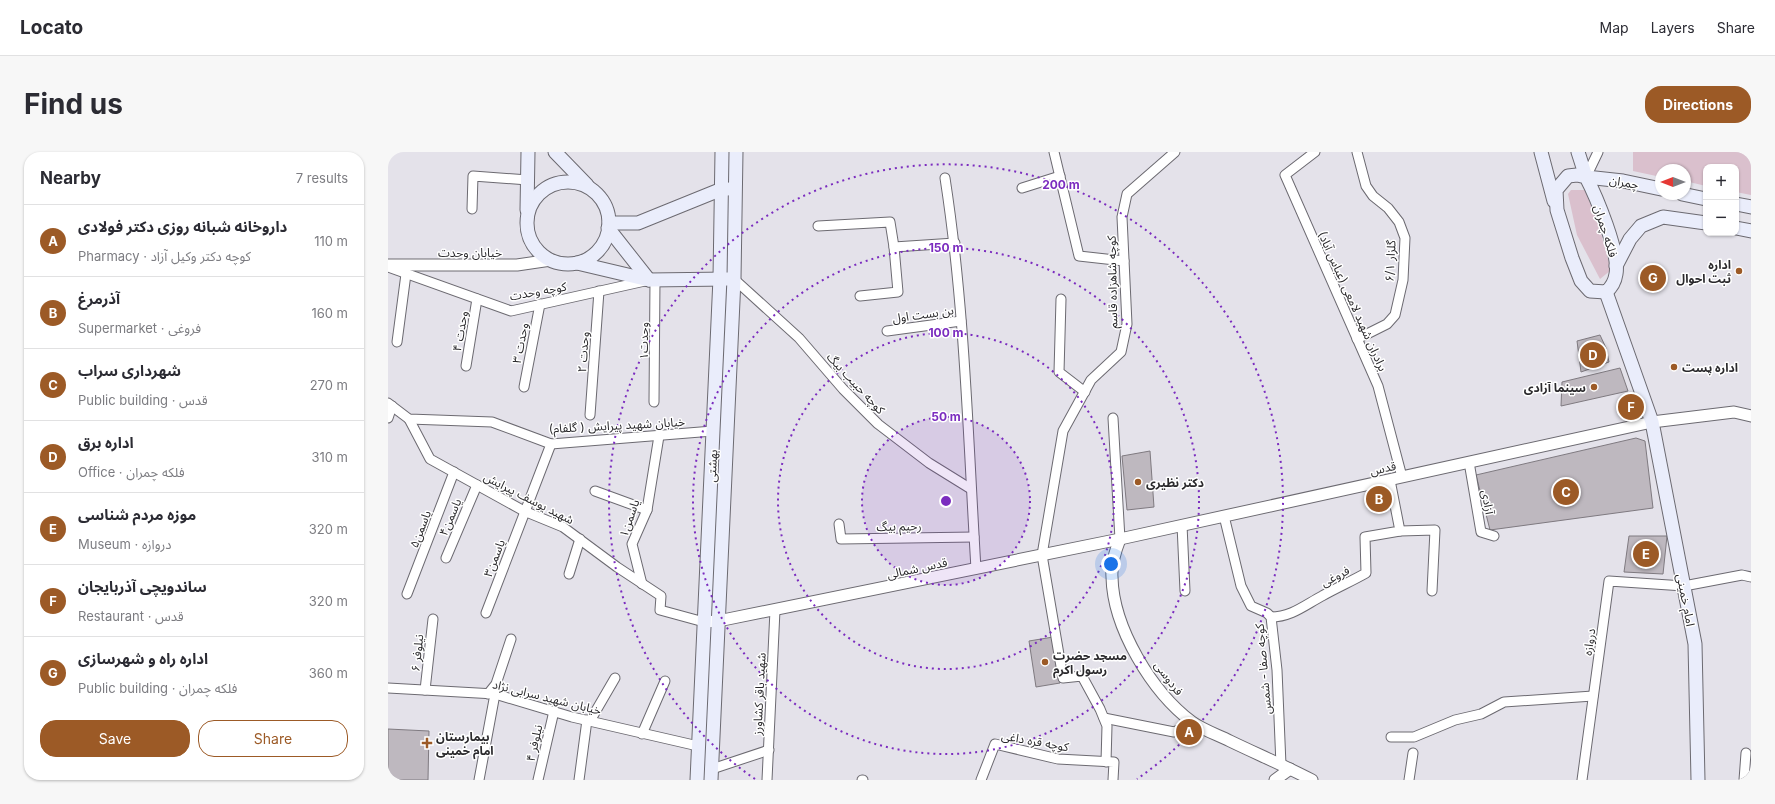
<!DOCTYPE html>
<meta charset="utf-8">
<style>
:root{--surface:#fff;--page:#f7f7f7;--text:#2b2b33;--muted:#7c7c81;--line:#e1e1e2;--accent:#9c5a26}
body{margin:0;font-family:Inter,"Noto Sans Arabic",sans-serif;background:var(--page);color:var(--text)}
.controls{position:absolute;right:12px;top:12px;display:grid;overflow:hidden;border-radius:8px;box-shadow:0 1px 3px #0004}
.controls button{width:36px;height:36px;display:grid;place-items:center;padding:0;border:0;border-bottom:1px solid var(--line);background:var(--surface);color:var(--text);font:20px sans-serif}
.compass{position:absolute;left:1267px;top:12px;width:36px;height:36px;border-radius:50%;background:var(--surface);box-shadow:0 1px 3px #0004;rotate:270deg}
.you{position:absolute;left:723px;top:412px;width:14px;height:14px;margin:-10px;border:3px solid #fff;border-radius:50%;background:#1a73e8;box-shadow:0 0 0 6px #1a73e833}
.badge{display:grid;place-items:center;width:26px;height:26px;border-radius:50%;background:var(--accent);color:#fff;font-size:13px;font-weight:700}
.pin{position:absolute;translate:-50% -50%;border:2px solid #fff;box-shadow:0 1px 4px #0006}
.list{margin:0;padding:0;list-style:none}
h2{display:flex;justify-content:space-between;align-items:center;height:52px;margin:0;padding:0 16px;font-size:17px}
h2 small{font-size:13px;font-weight:400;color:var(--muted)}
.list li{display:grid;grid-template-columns:26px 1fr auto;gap:12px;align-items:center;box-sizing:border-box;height:72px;padding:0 16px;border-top:1px solid var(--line)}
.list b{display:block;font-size:15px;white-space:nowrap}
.list p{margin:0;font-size:13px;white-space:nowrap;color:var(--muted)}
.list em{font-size:13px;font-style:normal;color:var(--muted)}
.actions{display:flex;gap:8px;padding:12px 16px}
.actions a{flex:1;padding:9px 0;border:1px solid var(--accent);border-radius:16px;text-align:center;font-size:14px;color:var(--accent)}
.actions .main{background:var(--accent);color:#fff}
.map{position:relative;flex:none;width:1363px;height:628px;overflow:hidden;border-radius:16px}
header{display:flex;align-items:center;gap:24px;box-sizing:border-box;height:56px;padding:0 20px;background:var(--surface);border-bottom:1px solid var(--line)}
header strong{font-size:19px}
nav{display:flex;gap:22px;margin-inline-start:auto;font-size:14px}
.intro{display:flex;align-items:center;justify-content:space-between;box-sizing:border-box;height:96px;padding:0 24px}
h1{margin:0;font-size:28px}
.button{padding:10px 18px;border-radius:16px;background:var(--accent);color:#fff;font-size:14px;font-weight:700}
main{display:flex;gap:24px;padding:0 24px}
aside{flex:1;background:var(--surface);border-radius:16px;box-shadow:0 1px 3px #0004}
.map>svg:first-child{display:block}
</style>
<header>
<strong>Locato</strong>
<nav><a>Map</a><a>Layers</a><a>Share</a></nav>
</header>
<div class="intro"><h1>Find us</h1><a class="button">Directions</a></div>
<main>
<aside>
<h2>Nearby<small>7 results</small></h2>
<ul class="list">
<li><span class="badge">A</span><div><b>داروخانه شبانه روزی دکتر فولادی</b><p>Pharmacy · کوچه دکتر وکیل آزاد</p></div><em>110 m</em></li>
<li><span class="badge">B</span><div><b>آذرمرغ</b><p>Supermarket · فروغی</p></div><em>160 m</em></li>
<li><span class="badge">C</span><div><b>شهرداری سراب</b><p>Public building · قدس</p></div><em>270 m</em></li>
<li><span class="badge">D</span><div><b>اداره برق</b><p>Office · فلکه چمران</p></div><em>310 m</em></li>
<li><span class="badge">E</span><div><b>موزه مردم شناسی</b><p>Museum · دروازه</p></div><em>320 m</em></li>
<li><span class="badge">F</span><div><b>ساندویچی آذربایجان</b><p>Restaurant · قدس</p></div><em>320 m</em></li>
<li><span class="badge">G</span><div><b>اداره راه و شهرسازی</b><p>Public building · فلکه چمران</p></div><em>360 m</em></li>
</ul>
<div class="actions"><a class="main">Save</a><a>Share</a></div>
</aside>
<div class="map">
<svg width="1363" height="628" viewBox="0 0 1363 628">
<rect width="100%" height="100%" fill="#e4e2ea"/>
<!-- green -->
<g fill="#dac0cd">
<path d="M1245,0h118v43l-15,-3v-25h-30v19l-21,-5v-11h-24v7l-28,-6z"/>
<path d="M1183,38h14l13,33 13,47 -11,9 -23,-44 -9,-41z"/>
</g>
<!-- building -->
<g fill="#beb8bf" stroke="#7f7a80">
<path d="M1212,183l6,13 3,14 -28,10 -4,-31z"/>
<path d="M1232,216l8,23 -67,15 1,-24z"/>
<path d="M1248,286l9,3 8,67 -163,22 -14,-55z"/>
<path d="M762,299l4,56 -27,3 -5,-54z"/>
<path d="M1241,384h38l-4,38 -39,-2z"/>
<path d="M665,485l7,46 -24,4 -7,-46z"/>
<path d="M0,577l41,2 -1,49h-40z"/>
</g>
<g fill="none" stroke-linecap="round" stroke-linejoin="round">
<!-- minor casing -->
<g stroke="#6c6a71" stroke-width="11">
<g id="minor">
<path d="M666,0l25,104 45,5"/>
<path d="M927,0l-30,23 93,211 24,91"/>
<path d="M1198,25l12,-25"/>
<path d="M557,26c20,129 23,260 31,391"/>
<path d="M634,36l38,-12"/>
<path d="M84,57l1,-33 55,4"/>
<path d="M430,74l72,-4 4,25 61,-4"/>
<path d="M0,115l123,44 134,-30"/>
<path d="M346,127l65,59 44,51 35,35 51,39 42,26"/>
<path d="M472,144l38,-4 -4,-45"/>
<path d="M673,147l-2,73 26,20"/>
<path d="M499,179l74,-10"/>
<path d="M969,187l30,-15 8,-9 8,-35 2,-42 -6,-16 -11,-14 -15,-12 -7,-10 -9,-34"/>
<path d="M9,190l9,-68"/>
<path d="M78,214l11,-67"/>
<path d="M136,235l16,-83"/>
<path d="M266,250l1,-122"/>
<path d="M0,251l21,16 83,3 59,22 162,-13"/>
<path d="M202,263l9,-124"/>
<path d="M0,266l4,-12"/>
<path d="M725,266l7,121"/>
<path d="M21,267l21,40 94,52 39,16 54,40 44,29 -1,14 44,12"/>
<path d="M1081,310l12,70 13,4"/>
<path d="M207,339l52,19"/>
<path d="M836,364l17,70 10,20 16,7 4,4 6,53 4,95"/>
<path d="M451,372l2,15 133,-2"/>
<path d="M794,373l3,66"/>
<path d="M1012,379l35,-1 -3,61"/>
<path d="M58,406l31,-73"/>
<path d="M181,422l11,-35"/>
<path d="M254,432l-10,-40 15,-34 12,-74"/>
<path d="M19,442l47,-122"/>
<path d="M98,461l65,-169"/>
<path d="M883,465c20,0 34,-12 51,-21 14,-8 30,-15 44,-23l-1,-36 35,-6 -10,-51"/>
<path d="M0,536l107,6 77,23 126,29"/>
<path d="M37,538l8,-71"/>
<path d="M100,542l8,-10 15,-45"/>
<path d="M716,566l70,14 19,-9"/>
<path d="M202,569l25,-43"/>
<path d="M254,582l23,-53"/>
<path d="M1003,585h23l41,-17 26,-6 23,-12 89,-6"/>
<path d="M718,610l1,-36 -7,-17 -18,-33 -19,2 -21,-123 21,-124 28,-51 30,-28 6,-28 -5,-107 5,-23 48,-42"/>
<path d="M324,617l57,-19"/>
<path d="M91,628l16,-86"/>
<path d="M150,628l16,-69"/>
<path d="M191,628l8,-60"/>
<path d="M379,628l8,-170"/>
<path d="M474,628h1"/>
<path d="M593,628l14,-36 63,15 56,3 -1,18"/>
<path d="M1021,628l4,-27"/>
<path d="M1194,628l27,-199 75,5 58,-11 9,2"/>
<path d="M1356,628l2,-27"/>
</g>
</g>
<!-- tertiary casing -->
<g stroke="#6c6a71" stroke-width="13">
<g id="tertiary">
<path d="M0,113h129l34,-5"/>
<path d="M732,387c-5,13 -9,25 -8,38 1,51 40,115 80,145 11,8 26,13 38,19 27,13 55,25 82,39"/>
<path d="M316,470l14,-1 402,-82 532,-117 82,-10 17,4"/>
<path d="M887,628l15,-11"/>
</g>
</g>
<!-- secondary casing -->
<g stroke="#6c6a71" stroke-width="15">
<g id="secondary">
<path d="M167,0l32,33"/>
<path d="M1153,0l13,49"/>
<path d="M1190,0l8,25 37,4 38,8"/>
<path d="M1189,23l9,2c10,19 34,76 30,97 -1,7 -4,13 -10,18l-16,-1 -9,-10 -9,-23 -15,-48 -1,-20 12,-14z"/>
<circle cx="180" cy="71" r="41"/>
<path d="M1294,42l24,5"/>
<path d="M1348,52l15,3"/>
<path d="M139,58l1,-58"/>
<path d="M221,71h29l84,-34h6"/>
<path d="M220,76l41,52"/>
<path d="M1348,76l15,3"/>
<path d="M189,111l72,17 79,-1"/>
<path d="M1228,114l14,-27 11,-13 22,-9 43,6"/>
<path d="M1218,140l46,130 43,222 3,136"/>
<path d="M309,628l23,-502 2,-126"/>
<path d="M323,628l23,-501 2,-127"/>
</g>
</g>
<!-- minor -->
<use href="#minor" stroke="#fff" stroke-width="9"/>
<!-- tertiary -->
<use href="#tertiary" stroke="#fff" stroke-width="11"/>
<!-- secondary -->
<use href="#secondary" stroke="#eaedfb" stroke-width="13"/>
</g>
<!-- distance rings -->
<circle cx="558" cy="349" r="84" fill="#7b2cbf" fill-opacity=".12"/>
<g fill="none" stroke="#7b2cbf" stroke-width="2" stroke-dasharray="2 4">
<circle cx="558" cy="349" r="84"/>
<circle cx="558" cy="349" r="168"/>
<circle cx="558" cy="349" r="253"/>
<path d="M367 627A337 337 0 1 1 749 627"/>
</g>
<!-- markers -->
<g fill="#9c5a26" stroke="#fff" stroke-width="1.5">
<circle cx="1351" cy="119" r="4"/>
<circle cx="1286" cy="215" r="4"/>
<circle cx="1206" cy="235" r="4"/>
<circle cx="750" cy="330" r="4"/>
<circle cx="657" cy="510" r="4"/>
<path d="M37 585h4v4h4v4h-4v4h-4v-4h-4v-4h4z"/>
</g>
<g text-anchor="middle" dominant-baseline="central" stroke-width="3" stroke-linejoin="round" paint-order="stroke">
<!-- street labels -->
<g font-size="12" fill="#2a292c" stroke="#fff">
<text transform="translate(1236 30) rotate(10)">چمران</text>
<text transform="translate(1218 79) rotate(73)">فلکه چمران</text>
<text x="82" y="100">خیابان وحدت</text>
<text transform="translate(1002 109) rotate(-87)">گلزار ۶/۱</text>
<text transform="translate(724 130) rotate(-91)">کوچه شاهزاده قاسم</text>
<text transform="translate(150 139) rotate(-10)">کوچه وحدت</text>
<text transform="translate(965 149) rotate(66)">برادران شهید لامعی (عباس آباد)</text>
<text transform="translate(535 162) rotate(-8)">بن بست اول</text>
<text transform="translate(72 179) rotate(-80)">وحدت ۴</text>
<text transform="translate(255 189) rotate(-90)">وحدت۱</text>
<text transform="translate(132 191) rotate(-79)">وحدت ۳</text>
<text transform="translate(195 200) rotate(-86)">وحدت ۲</text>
<text transform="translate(468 231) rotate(47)">کوچه حبیب بیگ</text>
<text transform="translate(229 273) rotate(-3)">خیابان شهید پیرایش ( گلفام)</text>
<text transform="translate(324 314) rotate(-87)">بهشتی</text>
<text transform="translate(995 316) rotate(-12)">قدس</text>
<text transform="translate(141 346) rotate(27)">شهید یوسف پیرایش</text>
<text transform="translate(1100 350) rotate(80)">آزادی</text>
<text transform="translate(62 365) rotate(-67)">یاسمن۴</text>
<text transform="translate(241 366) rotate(-71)">یاسمن۱</text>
<text transform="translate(511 374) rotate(-1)">رحیم بیگ</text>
<text transform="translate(32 377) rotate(-69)">یاسمن۵</text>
<text transform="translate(106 406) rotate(-69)">یاسمن۳</text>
<text transform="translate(529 416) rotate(-12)">قدس شمالی</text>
<text transform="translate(947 424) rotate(-27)">فروغی</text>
<text transform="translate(1298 448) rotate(79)">امام خمینی</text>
<text transform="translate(1201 490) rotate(-82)">دروازه</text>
<text transform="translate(29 501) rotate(-84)">نیلوفر ۶</text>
<text transform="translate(875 517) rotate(-95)">کوچه صفا - شمس</text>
<text transform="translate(781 526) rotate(53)">فردوسی</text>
<text transform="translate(371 542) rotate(-87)">شهید باقر کشاورز</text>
<text transform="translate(159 545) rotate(14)">خیابان شهید سرابی نژاد</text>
<text transform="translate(647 589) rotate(10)">کوچه قره داغی</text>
<text transform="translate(146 591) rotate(-77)">نیلوفر ۴</text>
</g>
<!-- poi labels -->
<g font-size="12" font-weight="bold" fill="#2a292c" stroke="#fff" text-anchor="start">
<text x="1343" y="112" text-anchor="end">اداره<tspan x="1343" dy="14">ثبت احوال</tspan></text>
<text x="1294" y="215">اداره پست</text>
<text x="1198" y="235" text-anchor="end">سینما آزادی</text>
<text x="758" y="330">دکتر نظیری</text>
<text x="665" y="503">مسجد حضرت<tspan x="665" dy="14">رسول اکرم</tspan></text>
<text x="48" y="584">بیمارستان<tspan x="48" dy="14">امام خمینی</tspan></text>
</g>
</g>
<circle cx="558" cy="349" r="6" fill="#7b2cbf" stroke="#fff" stroke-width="2"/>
<g font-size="12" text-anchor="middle" font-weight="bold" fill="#7b2cbf" stroke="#fff" stroke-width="3" stroke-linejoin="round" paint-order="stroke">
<text x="673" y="37">200 m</text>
<text x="558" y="100">150 m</text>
<text x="558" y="185">100 m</text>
<text x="558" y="269">50 m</text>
</g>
</svg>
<div class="controls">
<button>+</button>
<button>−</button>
</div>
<svg class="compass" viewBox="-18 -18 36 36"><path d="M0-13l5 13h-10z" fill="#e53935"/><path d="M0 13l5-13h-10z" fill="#7c7c81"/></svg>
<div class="you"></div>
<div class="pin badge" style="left:801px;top:580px">A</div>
<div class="pin badge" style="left:991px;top:347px">B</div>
<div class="pin badge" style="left:1178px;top:340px">C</div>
<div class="pin badge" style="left:1205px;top:203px">D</div>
<div class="pin badge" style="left:1258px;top:402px">E</div>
<div class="pin badge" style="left:1243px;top:255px">F</div>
<div class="pin badge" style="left:1265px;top:126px">G</div>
</div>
</main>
